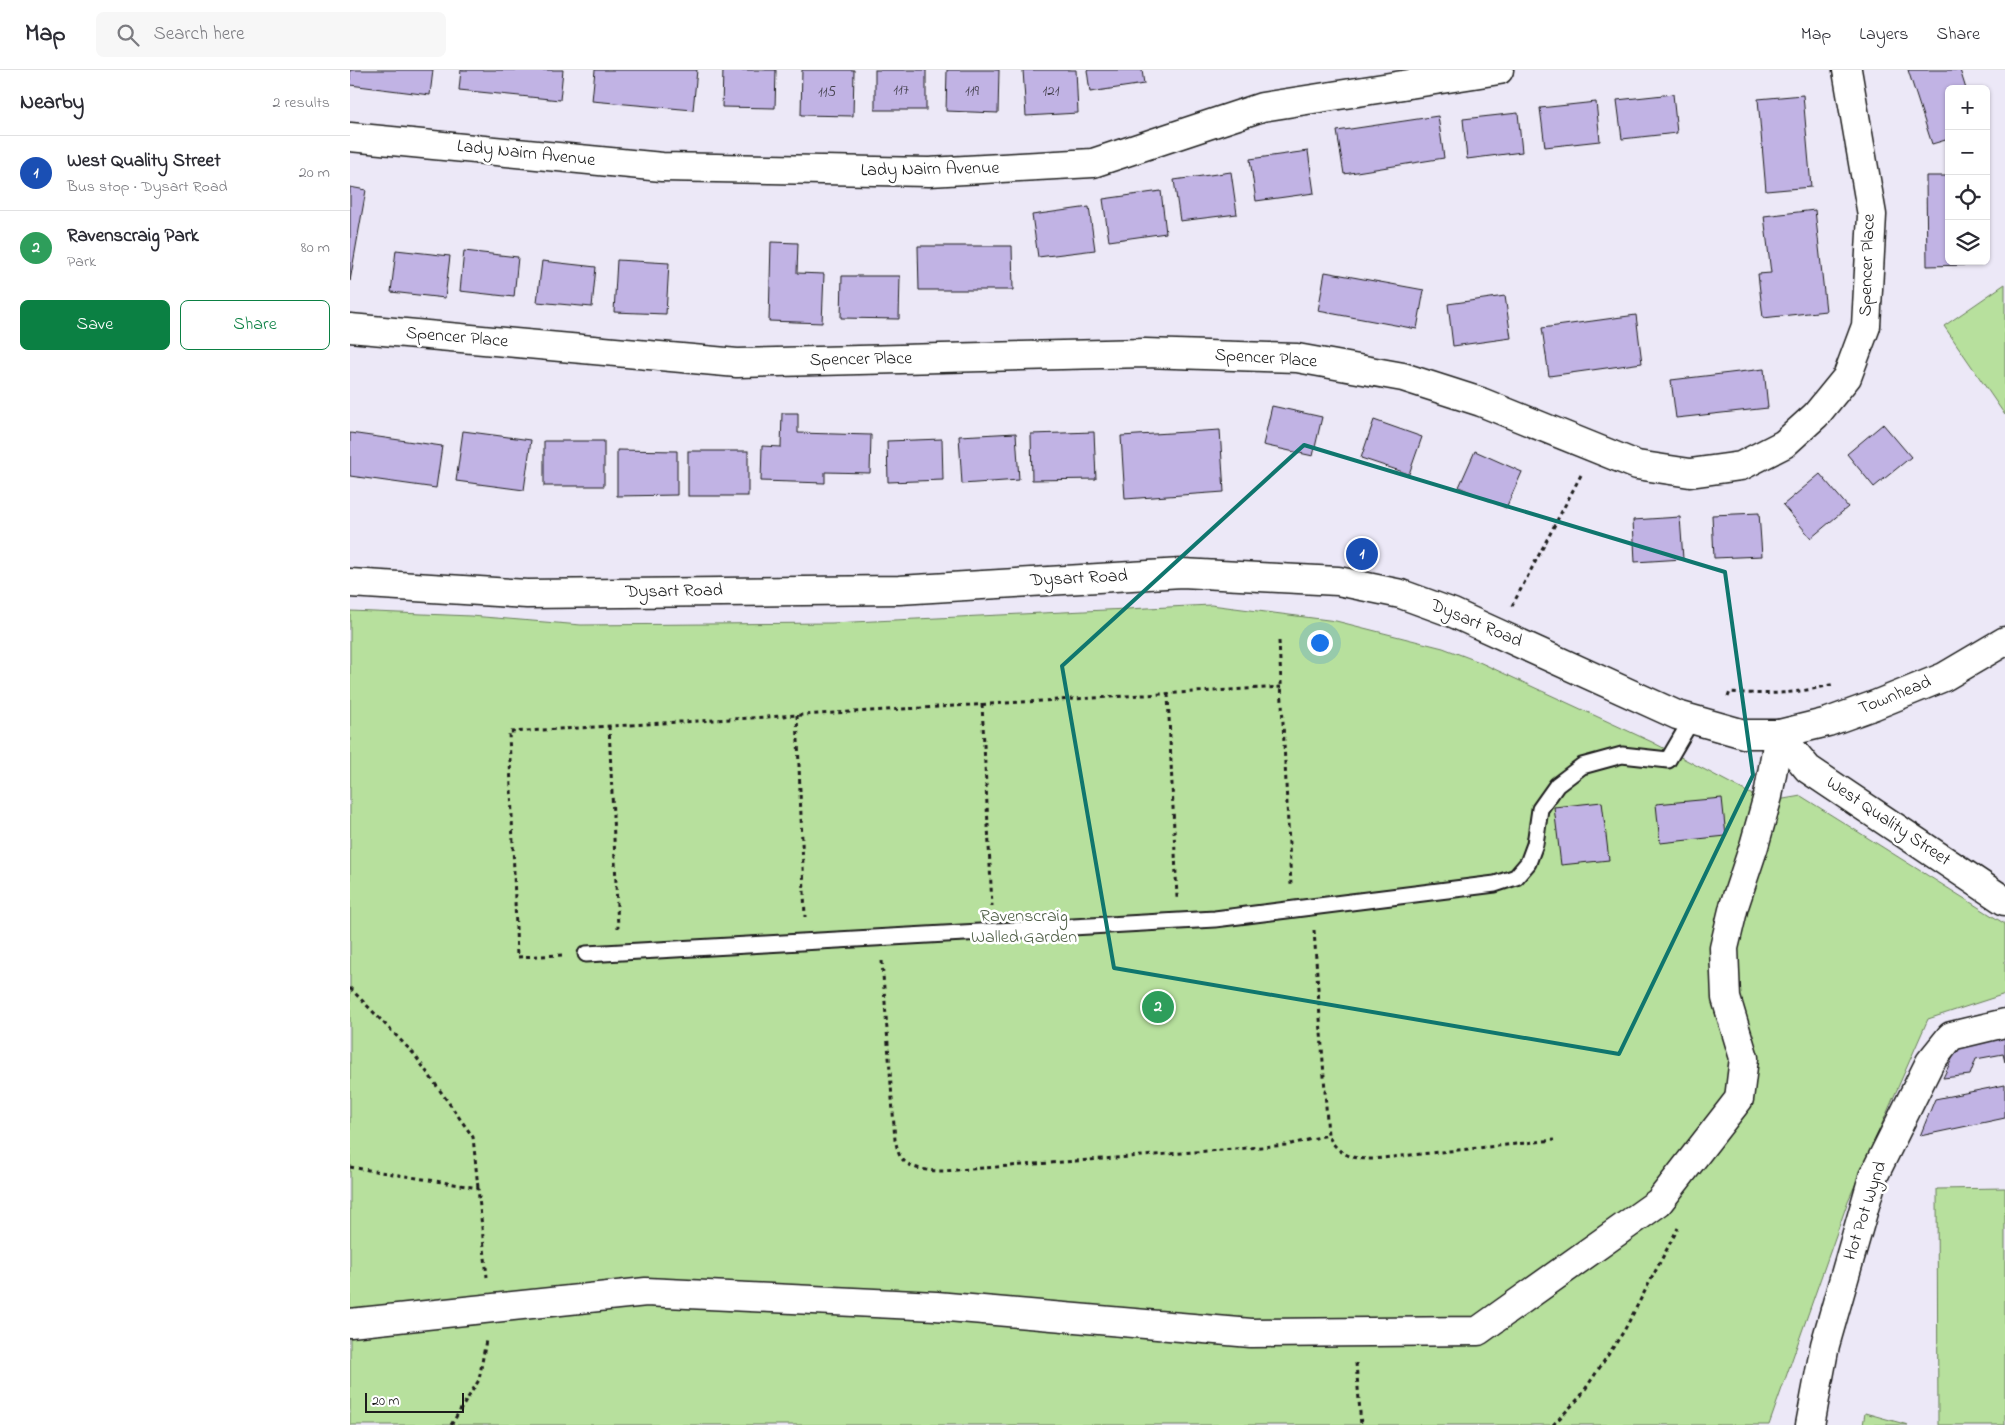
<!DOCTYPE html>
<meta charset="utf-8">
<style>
:root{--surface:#fff;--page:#f7f7f7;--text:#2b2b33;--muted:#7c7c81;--line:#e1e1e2;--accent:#0b8043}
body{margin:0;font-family:"Indie Flower",sans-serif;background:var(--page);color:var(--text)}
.controls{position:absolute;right:15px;top:15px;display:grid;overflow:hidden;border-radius:8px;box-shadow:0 1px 4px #0004}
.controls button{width:45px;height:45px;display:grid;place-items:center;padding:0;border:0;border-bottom:1px solid var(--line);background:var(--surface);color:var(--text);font:25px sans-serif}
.scale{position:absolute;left:15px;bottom:12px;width:99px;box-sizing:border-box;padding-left:5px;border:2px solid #1c1c1c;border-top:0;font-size:14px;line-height:18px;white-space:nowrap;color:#1c1c1c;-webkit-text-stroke:4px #fff;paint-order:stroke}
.you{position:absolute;left:969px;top:572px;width:18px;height:18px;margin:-12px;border:4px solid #fff;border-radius:50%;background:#1a73e8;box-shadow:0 0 0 8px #1a73e833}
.badge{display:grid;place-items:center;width:32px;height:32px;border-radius:50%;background:var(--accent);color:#fff;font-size:16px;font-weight:700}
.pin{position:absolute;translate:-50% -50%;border:2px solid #fff;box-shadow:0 1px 5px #0006}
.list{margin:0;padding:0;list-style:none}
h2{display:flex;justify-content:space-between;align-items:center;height:65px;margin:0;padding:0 20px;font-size:21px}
h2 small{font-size:16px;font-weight:400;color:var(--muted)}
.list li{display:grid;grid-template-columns:32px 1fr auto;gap:15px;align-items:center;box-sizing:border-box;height:75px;padding:0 20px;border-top:1px solid var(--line)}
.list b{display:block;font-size:19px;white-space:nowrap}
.list p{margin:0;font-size:16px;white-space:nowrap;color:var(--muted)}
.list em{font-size:16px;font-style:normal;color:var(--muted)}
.actions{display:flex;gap:10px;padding:15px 20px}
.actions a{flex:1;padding:11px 0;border:1px solid var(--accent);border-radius:8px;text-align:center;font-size:18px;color:var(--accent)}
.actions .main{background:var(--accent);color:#fff}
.icon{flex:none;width:28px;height:28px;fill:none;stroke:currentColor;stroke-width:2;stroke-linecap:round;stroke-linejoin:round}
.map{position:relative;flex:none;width:1655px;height:1355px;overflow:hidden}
header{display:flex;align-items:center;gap:30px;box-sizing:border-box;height:70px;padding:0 25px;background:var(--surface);border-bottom:1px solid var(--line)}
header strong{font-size:24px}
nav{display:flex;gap:28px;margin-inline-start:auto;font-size:18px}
.search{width:350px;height:45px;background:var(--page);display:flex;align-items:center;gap:12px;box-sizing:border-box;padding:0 18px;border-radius:8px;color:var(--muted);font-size:19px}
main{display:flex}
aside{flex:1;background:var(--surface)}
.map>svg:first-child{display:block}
</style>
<header>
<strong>Map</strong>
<div class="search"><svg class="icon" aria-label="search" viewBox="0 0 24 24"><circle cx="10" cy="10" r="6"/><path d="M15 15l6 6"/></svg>Search here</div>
<nav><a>Map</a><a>Layers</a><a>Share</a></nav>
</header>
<main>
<aside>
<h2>Nearby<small>2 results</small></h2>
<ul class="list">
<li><span class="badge" style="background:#1a4fb4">1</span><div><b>West Quality Street</b><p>Bus stop · Dysart Road</p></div><em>20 m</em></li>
<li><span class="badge" style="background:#2e9e5b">2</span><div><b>Ravenscraig Park</b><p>Park</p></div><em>80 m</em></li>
</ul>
<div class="actions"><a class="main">Save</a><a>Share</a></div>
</aside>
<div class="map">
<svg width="1655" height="1355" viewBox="0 0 1655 1355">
<rect width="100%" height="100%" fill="#ece8f7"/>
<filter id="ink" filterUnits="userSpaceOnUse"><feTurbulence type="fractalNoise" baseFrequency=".02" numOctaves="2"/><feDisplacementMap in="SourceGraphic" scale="10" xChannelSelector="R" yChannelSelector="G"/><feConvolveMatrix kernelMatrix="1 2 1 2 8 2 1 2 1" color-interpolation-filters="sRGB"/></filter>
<g filter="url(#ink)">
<!-- green -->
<g fill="#b7e09d" stroke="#6a7e5c">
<path d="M1655,214v131l-61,-89z"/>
<path d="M861,535l125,16 107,27 34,13 175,81 114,60 35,-6 204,128v70l-77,25 -80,182 -79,224h-1419v-814l121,5 110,9 251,-2z"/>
<path d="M1655,1118v237h-67l-1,-236z"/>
<path d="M1515,1343l43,12h-45z"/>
</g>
<!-- building -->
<g fill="#c1b3e4" stroke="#1c1c1c">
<path d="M0,0h83l-3,25 -80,-10z"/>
<path d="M111,0h102l-3,30 -101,-10z"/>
<path d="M245,0h102l-4,40 -101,-9z"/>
<path d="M373,0h53l-1,38 -53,-1z"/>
<path d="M452,0h52l-1,46 -52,-1z"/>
<rect x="525" y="0" width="51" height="40"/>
<path d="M597,0h52l-1,43 -52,-2z"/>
<path d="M673,0h53l2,43 -52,3z"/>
<path d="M737,0h55l2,14 -54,8z"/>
<path d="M1558,0h52l6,19h-17v50l-17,5z"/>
<path d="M1323,24l4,39 -55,6 -5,-39z"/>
<path d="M1453,25l8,92 -45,4 -8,-92z"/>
<path d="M1246,32l4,39 -55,6 -5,-39z"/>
<path d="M1168,43l4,39 -55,7 -4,-40z"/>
<path d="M1088,46l6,42 -100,16 -7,-43z"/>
<path d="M958,81l6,42 -58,8 -6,-42z"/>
<path d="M881,102l6,42 -57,7 -6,-41z"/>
<path d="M1576,106h23v85h20v4l-42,1z"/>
<path d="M0,117l16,3 -16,91z"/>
<path d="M811,121l5,42 -57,8 -6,-42z"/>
<path d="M739,137l6,43 -57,7 -6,-42z"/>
<path d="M1465,140l11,101 -63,7 -5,-44 13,-1 -7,-57z"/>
<path d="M421,172l27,1 -1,30 27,1 -2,49 -53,-2z"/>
<path d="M568,176h94l1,44h-94z"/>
<path d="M46,180l54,6 -5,42 -54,-6z"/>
<path d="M114,181l54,6 -4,40 -54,-6z"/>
<path d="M267,190l52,3 -3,51 -52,-2z"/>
<path d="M192,191l54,6 -4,40 -55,-5z"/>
<path d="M975,202l99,18 -7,39 -99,-18z"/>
<path d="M492,206h58l-1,43 -58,-1z"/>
<path d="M1155,226l6,42 -58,8 -5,-42z"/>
<path d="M1286,245l6,48 -93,13 -7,-48z"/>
<path d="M1414,299l4,39 -92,10 -5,-38z"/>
<path d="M922,336l50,11 -9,39 -50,-11z"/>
<path d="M432,343h16v20l73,2 -1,38 -45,-1v11l-64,-2 1,-35 19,1z"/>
<path d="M1024,350l48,17 -13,37 -48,-16z"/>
<path d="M1533,354l28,33 -37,30 -27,-33z"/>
<path d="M870,360l4,62 -99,7 -4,-63z"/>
<path d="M113,361l68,9 -7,50 -68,-9z"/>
<path d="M744,362l2,47 -64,1 -1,-46z"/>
<path d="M0,363l92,13 -6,42 -86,-12z"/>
<path d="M666,363l3,47 -57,4 -3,-48z"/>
<path d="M592,369l1,41 -55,2 -1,-41z"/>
<rect x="194" y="371" width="60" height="45"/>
<path d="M267,380l60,1v44l-60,1z"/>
<rect x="338" y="381" width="60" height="45"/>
<path d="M1125,381l47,21 -16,36 -47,-21z"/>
<path d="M1470,404l28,33 -37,31 -28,-33z"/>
<path d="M1409,443l3,43 -48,2 -2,-43z"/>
<path d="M1330,447l3,42 -48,3 -2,-42z"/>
<path d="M1372,728l4,38 -66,7 -4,-39z"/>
<path d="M1252,732l7,58 -48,5 -7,-58z"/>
<path d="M1655,964v28l-2,-8 -27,5 -6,16 -27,3 16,-34z"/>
<path d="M1655,1015v33l-85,18 15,-37z"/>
</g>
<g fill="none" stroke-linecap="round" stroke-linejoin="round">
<!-- lane casing -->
<g stroke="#1c1c1c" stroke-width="19">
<path id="lane" d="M236,884l629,-35 280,-35 21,-7 12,-14 7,-19 5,-35 17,-24 25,-19 40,-11 46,5 24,-41"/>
</g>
<!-- street casing -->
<g stroke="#1c1c1c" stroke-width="31">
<g id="street">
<path d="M0,67l312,30 267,5 164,-9 169,-56 237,-37"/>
<path d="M0,258l387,35 408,-10 152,5 106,19 78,25 156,63 53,8 51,-7 43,-22 32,-29 31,-38 19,-51 6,-111 -25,-145"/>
<path d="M1429,664l29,35 197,132"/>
<path d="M0,1253l296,-31 290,14 315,27 227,-2 181,-129 80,-103 5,-41 -18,-60 -2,-50 10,-42 20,-60 14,-50 11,-62"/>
<path d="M1460,1355l15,-80 48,-168 57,-115 21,-26 54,-13"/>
</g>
</g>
<!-- primary casing -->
<g stroke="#1c1c1c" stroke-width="31">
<path id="primary" d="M0,513l177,11 372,-4 283,-17 156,8 63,13 52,19 224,102 67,19h35l49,-12 47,-17 69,-28 61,-36"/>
</g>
<!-- path -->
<g stroke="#1c1c1c" stroke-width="3" stroke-dasharray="4 4" stroke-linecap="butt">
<path d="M1162,536l69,-131"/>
<path d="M929,571l12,244"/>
<path d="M818,624l9,204"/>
<path d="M1378,627l2,-5c39,3 66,2 104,-8"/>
<path d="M632,634l10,202"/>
<path d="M447,645l8,202"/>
<path d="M259,656l9,202"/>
<path d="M964,860l14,205c10,20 23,24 45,24l181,-19"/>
<path d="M212,885l-45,2 -8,-225 772,-45"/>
<path d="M532,891l13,179c2,6 3,15 7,19 10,11 28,12 42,12l343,-26 41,-10"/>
<path d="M0,918l64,66 59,83 5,51"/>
<path d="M0,1097l128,21 9,89"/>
<path d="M1006,1293l5,62"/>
<path d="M101,1355l28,-45 7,-40"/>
<path d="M1203,1355l27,-28 44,-66 54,-103"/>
</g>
<!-- lane -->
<use href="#lane" stroke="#fff" stroke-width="15"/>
<!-- street -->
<use href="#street" stroke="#fff" stroke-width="28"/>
<!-- primary -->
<use href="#primary" stroke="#fff" stroke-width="28"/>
</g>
</g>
<!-- marked area -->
<path fill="none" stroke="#0f766e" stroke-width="4" stroke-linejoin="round" d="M954,375l421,127 28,203 -134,279 -505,-86 -52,-302z"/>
<g text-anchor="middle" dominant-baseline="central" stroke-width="5" stroke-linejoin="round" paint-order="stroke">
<!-- number labels -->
<g font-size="15" fill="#45424e">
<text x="551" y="20">117</text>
<text x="622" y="21">119</text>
<text x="701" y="21">121</text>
<text x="477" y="22">115</text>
</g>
<!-- street labels -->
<g font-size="18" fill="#1c1c1c" stroke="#fff">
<text transform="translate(176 84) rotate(6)">Lady Nairn Avenue</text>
<text transform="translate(580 100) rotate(-1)">Lady Nairn Avenue</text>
<text transform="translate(1518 195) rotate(-88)">Spencer Place</text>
<text transform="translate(107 268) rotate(5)">Spencer Place</text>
<text transform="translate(916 289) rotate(4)">Spencer Place</text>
<text transform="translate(511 290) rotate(-1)">Spencer Place</text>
<text transform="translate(729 509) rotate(-3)">Dysart Road</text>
<text transform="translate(324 522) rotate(-1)">Dysart Road</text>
<text transform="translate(1126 554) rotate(23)">Dysart Road</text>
<text transform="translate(1545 626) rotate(-22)">Townhead</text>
<text transform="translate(1538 752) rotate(34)">West Quality Street</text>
<text transform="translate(1516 1141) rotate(-72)">Hot Pot Wynd</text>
</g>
<!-- park labels -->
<g font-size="18" fill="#526149" stroke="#fff">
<text x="674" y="847">Ravenscraig<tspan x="674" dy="21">Walled Garden</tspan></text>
</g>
</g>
</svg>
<div class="controls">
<button>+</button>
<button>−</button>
<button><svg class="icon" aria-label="locate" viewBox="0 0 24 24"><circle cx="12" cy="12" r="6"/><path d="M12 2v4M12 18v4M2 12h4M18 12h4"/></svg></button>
<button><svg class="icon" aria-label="layers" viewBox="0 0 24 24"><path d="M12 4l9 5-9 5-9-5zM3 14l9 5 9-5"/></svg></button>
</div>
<div class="scale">20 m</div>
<div class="you"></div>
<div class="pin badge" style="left:1012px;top:484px;background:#1a4fb4">1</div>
<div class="pin badge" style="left:808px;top:937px;background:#2e9e5b">2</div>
</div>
</main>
